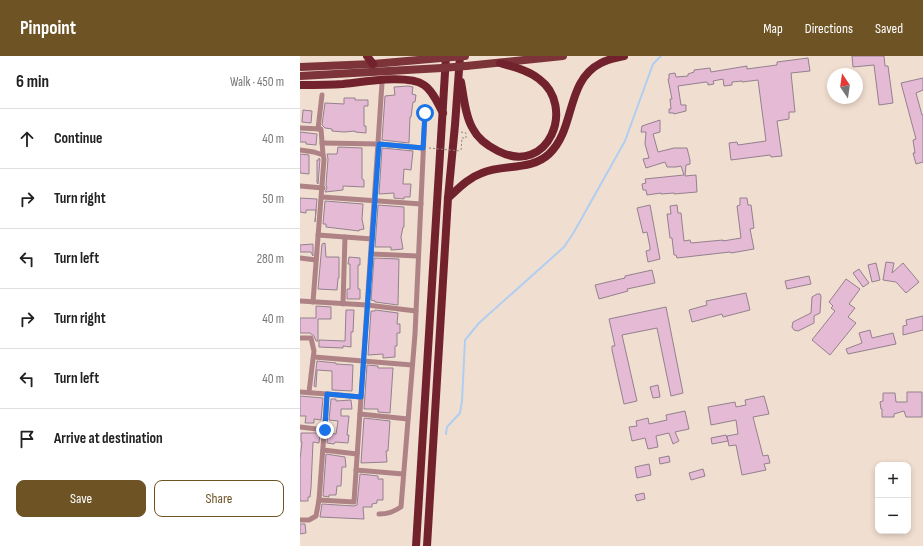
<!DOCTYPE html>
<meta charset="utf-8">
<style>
:root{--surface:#fff;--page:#f2f2f2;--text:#222;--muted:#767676;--line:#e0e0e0;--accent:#6e5325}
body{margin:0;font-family:"Sofia Sans Condensed",sans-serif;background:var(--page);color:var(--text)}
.controls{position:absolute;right:12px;bottom:12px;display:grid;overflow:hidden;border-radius:8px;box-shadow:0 2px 6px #0003}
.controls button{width:36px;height:36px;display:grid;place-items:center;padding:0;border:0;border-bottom:1px solid var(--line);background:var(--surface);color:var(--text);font:20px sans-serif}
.compass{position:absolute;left:527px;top:12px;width:36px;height:36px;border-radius:50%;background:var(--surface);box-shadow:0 2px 6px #0003;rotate:347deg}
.stop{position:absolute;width:12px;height:12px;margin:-9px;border:3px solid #1a73e8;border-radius:50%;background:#fff}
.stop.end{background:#1a73e8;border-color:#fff;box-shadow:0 1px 4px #0008}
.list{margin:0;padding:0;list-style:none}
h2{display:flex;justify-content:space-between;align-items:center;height:52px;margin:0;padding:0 16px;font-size:17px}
h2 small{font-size:13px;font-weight:400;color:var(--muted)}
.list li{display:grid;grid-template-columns:26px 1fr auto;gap:12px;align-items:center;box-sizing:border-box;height:60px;padding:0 16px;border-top:1px solid var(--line)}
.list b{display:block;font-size:15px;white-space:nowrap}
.list em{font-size:13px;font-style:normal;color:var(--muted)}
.actions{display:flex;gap:8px;padding:12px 16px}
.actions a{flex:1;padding:9px 0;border:1px solid var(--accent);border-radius:8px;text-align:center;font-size:14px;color:var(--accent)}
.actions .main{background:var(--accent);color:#fff}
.icon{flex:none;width:22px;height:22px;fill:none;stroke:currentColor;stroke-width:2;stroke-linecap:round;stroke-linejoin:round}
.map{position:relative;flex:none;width:623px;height:490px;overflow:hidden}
header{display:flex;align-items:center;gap:24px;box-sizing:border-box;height:56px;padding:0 20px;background:var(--accent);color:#fff}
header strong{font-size:19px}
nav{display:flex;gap:22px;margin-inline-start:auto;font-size:14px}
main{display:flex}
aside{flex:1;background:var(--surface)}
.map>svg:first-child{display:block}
</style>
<header>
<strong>Pinpoint</strong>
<nav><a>Map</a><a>Directions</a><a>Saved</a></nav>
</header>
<main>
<aside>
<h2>6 min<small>Walk · 450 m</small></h2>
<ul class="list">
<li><svg class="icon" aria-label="ahead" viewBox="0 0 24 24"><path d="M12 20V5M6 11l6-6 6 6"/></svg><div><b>Continue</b></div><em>40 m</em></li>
<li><svg class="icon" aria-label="right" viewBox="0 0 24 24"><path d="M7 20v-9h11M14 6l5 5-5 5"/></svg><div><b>Turn right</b></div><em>50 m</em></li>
<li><svg class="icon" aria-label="left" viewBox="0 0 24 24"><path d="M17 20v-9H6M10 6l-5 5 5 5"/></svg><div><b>Turn left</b></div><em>280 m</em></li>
<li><svg class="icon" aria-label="right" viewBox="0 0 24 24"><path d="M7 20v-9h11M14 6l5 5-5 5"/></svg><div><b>Turn right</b></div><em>40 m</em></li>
<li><svg class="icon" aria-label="left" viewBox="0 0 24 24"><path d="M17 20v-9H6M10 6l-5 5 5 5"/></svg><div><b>Turn left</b></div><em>40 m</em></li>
<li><svg class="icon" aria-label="arrive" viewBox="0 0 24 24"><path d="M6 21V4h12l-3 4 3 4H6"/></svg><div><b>Arrive at destination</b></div></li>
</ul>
<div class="actions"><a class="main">Save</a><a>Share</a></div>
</aside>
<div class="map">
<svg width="623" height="490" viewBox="0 0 623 490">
<rect width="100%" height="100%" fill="#f0ded0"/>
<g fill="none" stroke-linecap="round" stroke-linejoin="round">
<!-- stream -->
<path stroke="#b0cef1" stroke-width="2" d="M146,378l1,-7 13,-14 2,-12 3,-61 14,-17 85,-76 10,-15 51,-91 28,-77 8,-8"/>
</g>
<!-- building -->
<g fill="#e4bad5" stroke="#94818d">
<path d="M552,0h32l1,10h3l5,37 -14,2 -5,-40 -21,2z"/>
<path d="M508,2l2,13 -19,2 4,39h-6v7l-12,2 5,35 -11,1 -1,-2 -39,5 -2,-17 8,-1 1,3 28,-4 -8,-61 -16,2v-1l-10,1v3l-8,1 -1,-7 -10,2 1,3 -6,1v-2l-2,-1 -28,4 3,19h5v6l-12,3v-1h-5v-4h2l-1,-10h2l-4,-20h1v-5l6,-1 1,4 12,-1v-2l6,-2v-2l16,-2 1,4 36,-6v3l30,-4v-3z"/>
<path d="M623,22v12l-7,3 6,22h1v47l-7,2 -3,-11h2l-2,-13 3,-1 -15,-56z"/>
<path d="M108,30l5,1 -1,7 4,1 -1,7h-2l-2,15h-1l-1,26 -27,-3 3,-44 10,-1 -1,-8z"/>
<path d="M44,42h11v2h13v6h-4v20h2v7l-11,-1v-1l-11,1 -12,-1v-2l-7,-1 -3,-3 3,-22 19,1z"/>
<path d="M3,54l9,1 -1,12 -9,-1z"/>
<path d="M360,64v12l-7,2 5,18 16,-4h13l3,12v4l-4,1 -1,11 11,-1 1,17 -23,2v-1l-13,1v-1l-14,2 -1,-5h-3l-1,-6 4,-1 -1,-4 39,-4 -3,-9 -5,1h-9l-2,-5 -19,6 -3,-9 6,-1 -4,-14 1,-12h-5l1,-6z"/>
<path d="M0,76l17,2 -1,11 -10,-1v-2h-6z"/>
<path d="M38,91l24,1v31l2,1v7l-21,-1v4l-18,2 2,-4 -1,-3 2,-26 -1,-5h10z"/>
<path d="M82,92l31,3 -2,19 -7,-1 -1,15h8l-1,13h-6v2l-10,-1v-5l-15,1z"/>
<path d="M0,98l9,1v19l-9,-1z"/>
<path d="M19,102l1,1 -2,25 -1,-1v-23h2z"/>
<path d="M0,142l17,1 -2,23 1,-12h-10v3l-6,-1z"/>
<path d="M440,142h7l1,7h3l3,23 -4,1 4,20 -23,4 -1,-1 -53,6 -1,-3h-2l-2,-17h-2l-3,-24h4l-1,-8 7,-1 1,8h3l3,28 6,-1 1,3 32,-3v1l18,-3 -4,-32 3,-1z"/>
<path d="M25,145l38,3 -1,15 2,10 -5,1v1l-33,-4v-3h-3z"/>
<path d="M78,149l26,2v20h-1l-2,10 2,12 -12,1v-3h-16z"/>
<path d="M350,149l10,54 -12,3 -2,-11 4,-1v-3l-3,-15 -4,1 -6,-25z"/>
<path d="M25,187l1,14h13v21h-1l-1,12 -19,-1 4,-45z"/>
<path d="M13,188v12l-2,-4h-11v-7z"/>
<path d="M49,201l11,1v7h-2v24h2v10h-13v-10h3v-25h-2z"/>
<path d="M74,202l25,1 -1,46 -23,-3v-1l-4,-1z"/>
<path d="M586,206l8,1 -2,10 11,-10 16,19 -13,11 -10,-11 -13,-2z"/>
<path d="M576,207l4,17 -8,2 -4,-17z"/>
<path d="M559,213l10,14 -6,4 -10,-14z"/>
<path d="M352,214l3,13 -28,6 1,2 -29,8 -4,-14 30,-7v-2z"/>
<path d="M509,220l2,8 -24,5 -2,-8z"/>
<path d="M546,223l14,10 -11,15 6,4 -7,9 8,6 -26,32 -18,-15 23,-29 -4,-3 2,-2 -4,-4z"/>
<path d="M446,237l4,17 -27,7 -1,-3 -30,8 -3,-12 18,-5 -1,-4z"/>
<path d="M517,238h3l1,2 -1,17 -6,3v7l-16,8 -4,-1 -2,-3 1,-5 18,-9 1,-16z"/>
<path d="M16,250l15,1v12h-13v22h-2l-2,-5 -4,-3h-10v-15h16z"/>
<path d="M366,251l17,86 -12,3 -14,-68 -35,7 15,66 -13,3 -12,-54v-4h3l-6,-27z"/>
<path d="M46,254h8l-1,22h-2v15l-8,-1v2l-24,-1v-7l26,1z"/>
<path d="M75,254l23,3 -1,11h3v9h-3v13h-2v11l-12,1v-4l-15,1 3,-44h4z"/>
<path d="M623,260v14l-20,5v-9l4,-1 -1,-5z"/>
<path d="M570,274l2,8 21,-5 3,11 -48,10 -2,-5 16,-6 -3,-10z"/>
<path d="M17,305l19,2v1l17,1 -1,26 -20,-1v-19l-15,-1 -1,17 -2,-1z"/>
<path d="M67,309l11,1v2h15l-3,45 -12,-1v-3h-14z"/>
<path d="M358,329l2,12 -7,1 -3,-11z"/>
<path d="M607,336h15v25h-16l-2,-6 -10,3v3h-12v-8h-1l-1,-7 3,-1v-8h12l1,9h11z"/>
<path d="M0,340l23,2 -2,22 -7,-1v4h-9l1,-7h-6z"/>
<path d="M464,340l5,18 -16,3 10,39 5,-1 2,8 -6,1 2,6 -24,5 -6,-30 -7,1 -2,-10 11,-2 -2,-14 -25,5 -3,-18 27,-5 1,5 10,-2 -1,-5z"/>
<path d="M31,343h5v2l15,-1 1,9h-11v7h8l-2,19h2l-1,8 -13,-1 -1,2 -7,-1 1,-10 8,1 2,-13 -9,-1z"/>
<path d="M385,355l4,18 -14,3 4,9 -6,3 -4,-11 -13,3 2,11 -10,2 -3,-11 -13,3 -3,-14 8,-1 -1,-5 12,-3 1,6 18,-4 -1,-5z"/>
<path d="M64,362l26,3 -2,30h-2l1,11 -26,1z"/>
<path d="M1,377h19l-1,10 -6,-1 -2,46 -1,9h-2v4h-8v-42l2,-17h-1z"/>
<path d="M426,379l2,6 -16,3 -1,-6z"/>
<path d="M26,398l19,3 1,10h-4l-1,19h-4l-1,9h-7v2l-6,-1z"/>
<path d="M369,400l1,6 -10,2 -1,-6z"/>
<path d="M349,408l2,11 -14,3 -2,-11z"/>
<path d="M403,413l2,7 -14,4 -2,-7z"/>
<path d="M60,418l18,2v3h5v21h-6v3l-5,1v3h-9l1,12 -44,-2 2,-13 32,2 3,-1z"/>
<path d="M344,437l1,6 -8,2 -2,-6z"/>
<path d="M0,468h5l1,9 -6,1z"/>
</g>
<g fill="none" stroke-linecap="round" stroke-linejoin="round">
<!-- path -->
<path stroke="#91847a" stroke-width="1" stroke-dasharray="2 2" stroke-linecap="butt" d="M161,76l5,1v5h-4l-1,13"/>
<!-- minor -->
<g stroke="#af8385" stroke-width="5">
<path d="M0,72l21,1 2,26"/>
<path d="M18,73l4,-34"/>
<path d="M22,87l57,1 44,4"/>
<path d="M0,94l14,2 9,3 1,4 -11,143"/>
<path d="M0,130l23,2"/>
<path d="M22,141l99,7"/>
<path d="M18,179l54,4"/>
<path d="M71,198l47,2"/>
<path d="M0,202l16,2"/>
<path d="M0,245l67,4 49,6"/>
<path d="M43,248l2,-67"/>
<path d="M0,282h11l3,13 -5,41"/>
<path d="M14,301l98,8"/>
<path d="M0,336l27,2 -8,106 35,2 28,-419"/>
<path d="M27,338l34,3"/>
<path d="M60,358l48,5"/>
<path d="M0,371l25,3"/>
<path d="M23,394l34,4"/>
<path d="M56,414l47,4"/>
<path d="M79,458c9,0 14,-2 22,-7l14,-173 10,-221"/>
<path d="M0,464h9l7,-4 3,-16"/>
</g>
<!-- primary -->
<g stroke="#7c333a" stroke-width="8">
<path d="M166,10l97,-10"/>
<path d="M0,11l73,-3 68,-6"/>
<path d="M0,20l142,-8"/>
</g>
<!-- trunk -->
<g stroke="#72222d" stroke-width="8">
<path d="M67,0l6,8"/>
<path d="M161,26c3,15 4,34 12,47 5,10 15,17 25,22 51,26 78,-45 41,-72 -11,-9 -26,-12 -39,-16"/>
<path d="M0,29c14,0 29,0 43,-1 20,-2 65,-10 81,1 9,6 14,19 19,28"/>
<path d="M148,142c10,-9 20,-20 34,-25 21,-9 49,-2 67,-19 27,-25 16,-73 52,-91 7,-4 15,-5 23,-7"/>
<path d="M116,490l30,-490"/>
<path d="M127,490l21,-348 7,-73 5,-69"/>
</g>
<!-- path-bridge -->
<path stroke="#91847a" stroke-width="1" stroke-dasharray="2 2" stroke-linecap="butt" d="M129,92l32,3"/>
<!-- primary-bridge -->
<g stroke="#7c333a" stroke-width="8">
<path d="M141,2l24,-2"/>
<path d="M142,12l24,-2"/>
</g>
</g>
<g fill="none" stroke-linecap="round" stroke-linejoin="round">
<!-- route -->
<path stroke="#1a73e8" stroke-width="5" d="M25,374l2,-36 34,3 18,-253 44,4 2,-35"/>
</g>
</svg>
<div class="controls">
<button>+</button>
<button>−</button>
</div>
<svg class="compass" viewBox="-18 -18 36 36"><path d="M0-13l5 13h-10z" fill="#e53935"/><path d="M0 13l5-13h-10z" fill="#767676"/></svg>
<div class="stop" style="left:125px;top:57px"></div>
<div class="stop end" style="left:25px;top:374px"></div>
</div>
</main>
